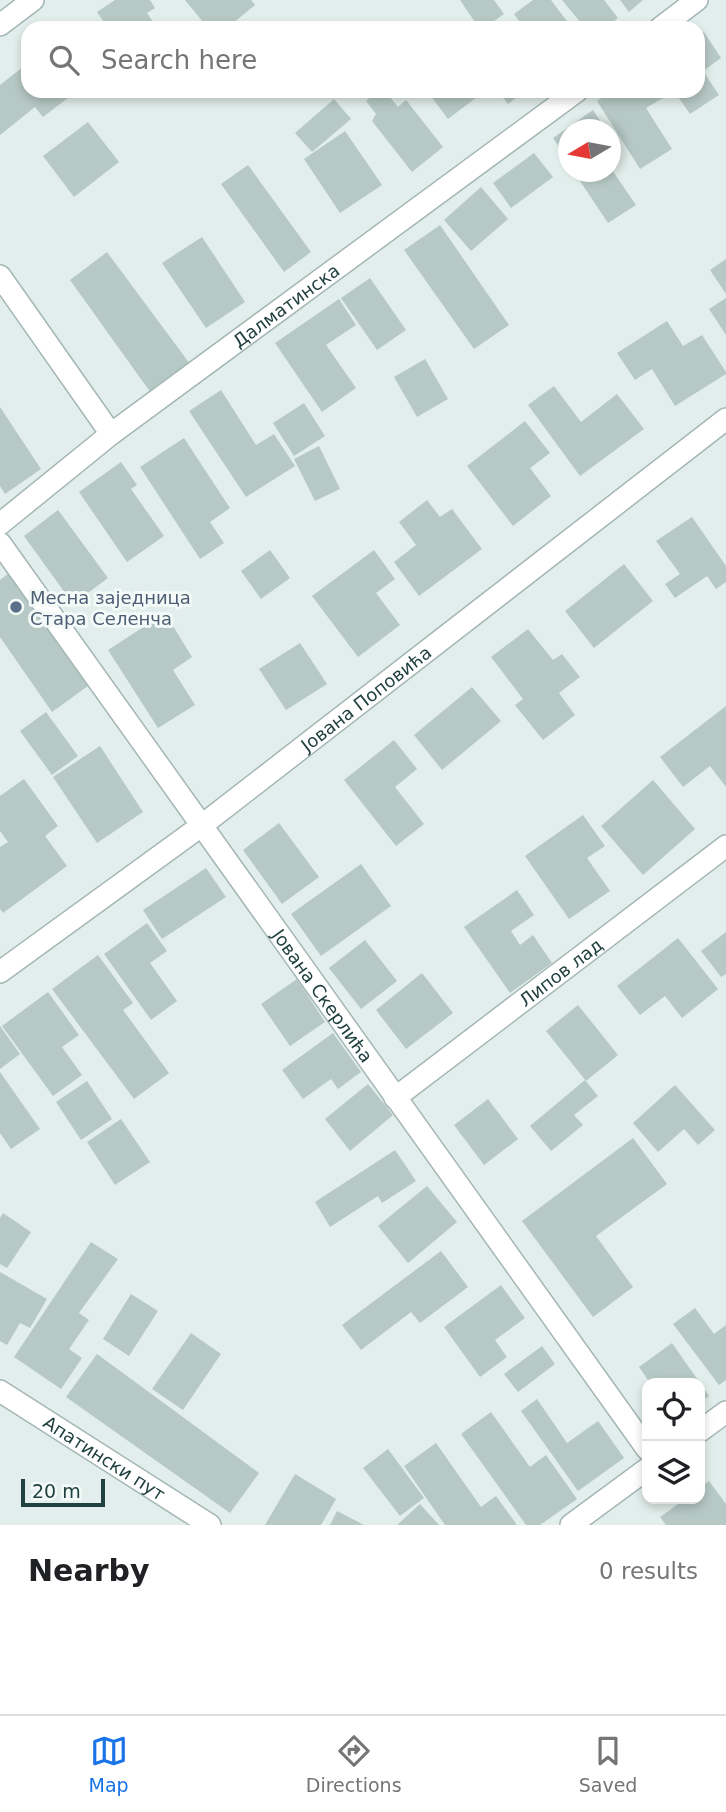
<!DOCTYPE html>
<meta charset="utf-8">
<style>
:root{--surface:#fff;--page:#f6f6f6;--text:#202124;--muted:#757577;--line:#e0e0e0;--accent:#1a73e8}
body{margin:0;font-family:"DejaVu Sans",sans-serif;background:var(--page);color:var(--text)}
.controls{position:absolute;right:21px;bottom:21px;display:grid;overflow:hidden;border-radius:14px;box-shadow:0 4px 10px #0003}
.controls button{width:63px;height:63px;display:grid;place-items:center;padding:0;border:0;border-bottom:2px solid var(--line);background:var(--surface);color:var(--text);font:35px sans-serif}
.compass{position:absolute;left:558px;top:119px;width:63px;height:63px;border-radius:50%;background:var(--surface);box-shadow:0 4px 10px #0003;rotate:260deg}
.scale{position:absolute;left:21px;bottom:18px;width:84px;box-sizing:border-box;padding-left:7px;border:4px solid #20413f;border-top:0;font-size:19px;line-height:24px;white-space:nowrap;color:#20413f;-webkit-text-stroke:5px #f3faf8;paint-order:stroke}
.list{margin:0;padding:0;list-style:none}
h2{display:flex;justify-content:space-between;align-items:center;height:91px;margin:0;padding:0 28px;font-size:30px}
h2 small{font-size:23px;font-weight:400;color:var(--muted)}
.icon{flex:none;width:38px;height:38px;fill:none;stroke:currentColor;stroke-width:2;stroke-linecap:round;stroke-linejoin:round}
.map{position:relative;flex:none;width:726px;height:1525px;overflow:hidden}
.search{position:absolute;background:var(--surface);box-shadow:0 4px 10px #0003;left:21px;right:21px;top:21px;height:77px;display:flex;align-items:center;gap:18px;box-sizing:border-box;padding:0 24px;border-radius:21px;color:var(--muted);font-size:26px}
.sheet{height:189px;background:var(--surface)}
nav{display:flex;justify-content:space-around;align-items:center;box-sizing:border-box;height:98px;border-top:2px solid var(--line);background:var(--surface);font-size:19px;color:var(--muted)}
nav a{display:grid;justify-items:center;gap:4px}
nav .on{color:var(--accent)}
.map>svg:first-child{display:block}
</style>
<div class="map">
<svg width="726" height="1525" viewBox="0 0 726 1525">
<rect width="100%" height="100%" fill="#e2eeeb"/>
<!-- building -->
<g fill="#b7c9c5">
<path d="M115,0h35l5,8 -8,5 10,15h-49l-11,-16z"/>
<path d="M185,0h66l4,5 -28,23h-19z"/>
<path d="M460,0h34l10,14 -20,14h-5z"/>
<path d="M533,0h18l21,28h-48l-10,-14z"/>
<path d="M562,0h42l14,18 -13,10h-20z"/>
<path d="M620,0h23l-14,12z"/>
<path d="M704,32l17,26 -18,13 16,24 -29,19 -16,-23h24v-55z"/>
<path d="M28,63v28h49l-34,26 -8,-10 -35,28v-50z"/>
<path d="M378,91h7l13,16 8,-7 37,47 -31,25 -40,-51 4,-7 -10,-13z"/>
<path d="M427,91h58l-37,28z"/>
<path d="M498,91h27l-17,13z"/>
<path d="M612,91h47l4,7 -17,10 26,41 -32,20 -43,-68z"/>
<path d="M334,99l17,20 -39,33 -17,-19z"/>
<path d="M593,110l13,20h-38v30l-15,-22z"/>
<path d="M88,122l31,40 -45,35 -31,-41z"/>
<path d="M345,131l37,54 -42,28 -36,-54z"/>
<path d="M534,153l19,24 -42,31 -18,-25z"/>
<path d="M248,165l63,87 -27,20 -63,-88z"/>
<path d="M610,167l26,38 -28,18 -28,-42 14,-9h16z"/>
<path d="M481,187l27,32 -37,32 -27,-31z"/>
<path d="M440,225l69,100 -35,24 -70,-99z"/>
<path d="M202,237l43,65 -39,26 -44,-65z"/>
<path d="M107,252l83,112 -39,29 -81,-113z"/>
<path d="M726,259v35l-16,-24z"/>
<path d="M370,278l36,52 -29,20 -36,-52z"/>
<path d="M726,298v37l-17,-26z"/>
<path d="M339,299l17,26 -30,20 30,43 -34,24 -47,-69z"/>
<path d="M667,321l16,25 19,-11 24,37v2l-51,32 -23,-37 -17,11 -18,-27z"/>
<path d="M425,359l23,40 -31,18 -23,-40z"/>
<path d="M554,386l27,36 36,-28 27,35 -64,47 -52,-71z"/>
<path d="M221,390l35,55 18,-11 21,32 -49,31 -57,-86z"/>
<path d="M304,403l21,33 -31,20 -21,-33z"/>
<path d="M0,407l41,62 -36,25 -5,-8z"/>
<path d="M525,421l25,32 -20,15 21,28 -38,30 -46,-60z"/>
<path d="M184,438l46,70 -20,14 14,21 -24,16 -60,-92z"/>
<path d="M319,446l21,43 -25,12 -21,-42z"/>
<path d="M121,462l16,23 -6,4 33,47 -37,26 -48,-70z"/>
<path d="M427,500l13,17 12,-8 30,40 -63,47 -25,-34 22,-17 -17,-23z"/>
<path d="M58,510l50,68 -35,26 -49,-68z"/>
<path d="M692,517l34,49v16l-10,7 -9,-13 -32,22 -10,-14 15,-10 -24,-33z"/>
<path d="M270,550l20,28 -29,21 -20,-28z"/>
<path d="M374,550l21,29 -19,14 24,32 -42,32 -46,-61z"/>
<path d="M624,564l29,37 -59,47 -29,-37z"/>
<path d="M8,574l80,112 -36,26 -52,-75v-57z"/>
<path d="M165,613l27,44 -19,13 22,35 -37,23 -50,-78z"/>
<path d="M528,629l25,31 9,-6 18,23 -21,16 16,22 -32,25 -28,-35 8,-6 -32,-42z"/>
<path d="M300,643l27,41 -41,26 -27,-41z"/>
<path d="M472,687l29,34 -59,49 -28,-35z"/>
<path d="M726,706v81l-16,-21 -27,21 -23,-30z"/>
<path d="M46,712l32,44 -26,19 -32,-44z"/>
<path d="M394,740l23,29 -22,18 29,37 -28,22 -52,-66z"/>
<path d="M100,746l43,66 -46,31 -44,-66z"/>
<path d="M24,779l34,47 -13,10 22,30 -64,47 -3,-4v-62l8,-5 -8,-11v-35z"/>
<path d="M653,780l42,49 -52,46 -42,-49z"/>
<path d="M583,815l22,31 -18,12 23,33 -41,28 -44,-63z"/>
<path d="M279,823l40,54 -37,27 -39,-54z"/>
<path d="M361,864l30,42 -70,50 -30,-42z"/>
<path d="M206,868l20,29 -64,42 -19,-29z"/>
<path d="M517,890l17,25 -23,16 9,14 13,-10 19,28 -42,30 -46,-66z"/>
<path d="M147,923l20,28 -17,12 27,38 -26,19 -47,-66z"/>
<path d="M726,932v42l-5,3 -20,-26z"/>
<path d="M678,938l40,51 -36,29 -17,-22 -25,19 -23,-29z"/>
<path d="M365,940l32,41 -36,28 -32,-41z"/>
<path d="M98,955l35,48 -10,7 46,63 -35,26 -82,-110z"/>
<path d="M422,973l31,40 -47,36 -30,-39z"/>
<path d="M297,979l28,43 -35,24 -29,-42z"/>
<path d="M48,992l31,43 -17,12 20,28 -29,21 -51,-70z"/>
<path d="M578,1005l40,50 -32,26 -40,-50z"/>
<path d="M0,1026l20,28 -20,15z"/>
<path d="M333,1033l28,39 -23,17 -7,-10 -28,20 -21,-29z"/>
<path d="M0,1072l40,57 -29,20 -11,-16z"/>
<path d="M585,1080l13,16 -24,19 9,10 -32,26 -21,-25z"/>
<path d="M87,1081l25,38 -31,21 -25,-38z"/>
<path d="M368,1084l25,31 -43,36 -25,-32z"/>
<path d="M675,1085l40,45 -17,15 -14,-16 -26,23 -25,-29z"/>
<path d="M488,1099l30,40 -34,26 -30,-40z"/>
<path d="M121,1119l29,43 -35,23 -28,-43z"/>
<path d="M633,1138l34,46 -71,52 37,51 -40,30 -71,-96z"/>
<path d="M395,1150l21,31 -34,22 -4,-7 -48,31 -15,-25z"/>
<path d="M427,1186l30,36 -49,41 -30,-37z"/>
<path d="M3,1213l28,19 -24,36 -7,-4v-46z"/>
<path d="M91,1242l27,17 -39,54 10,7 -20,29 13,9 -21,31 -47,-32z"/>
<path d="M441,1251l27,36 -48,36 -9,-11 -50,38 -19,-25z"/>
<path d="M0,1272l47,27 -17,29 -10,-5 -13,22 -7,-4z"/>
<path d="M501,1285l24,33 -30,22 12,17 -27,20 -36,-50z"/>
<path d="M131,1294l27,17 -29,45 -26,-17z"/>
<path d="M695,1308l19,26 12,-9v55l-7,5 -46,-61z"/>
<path d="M191,1333l30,21 -38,56 -31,-21z"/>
<path d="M672,1343l37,53 -9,6v-19h-50l-11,-16z"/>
<path d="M542,1346l13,18 -37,28 -14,-18z"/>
<path d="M97,1354l162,119 -29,40 -164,-116z"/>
<path d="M537,1399l30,44 31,-22 26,37 -46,33 -57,-80z"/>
<path d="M491,1412l39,55 16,-12 31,44 -37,26h-14l-65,-91z"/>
<path d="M436,1443l45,64 15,-11 21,29h-72l-41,-59z"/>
<path d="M388,1449l36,49 -24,18 -37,-48z"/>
<path d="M295,1474l41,25 -15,26h-56z"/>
<path d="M709,1481l17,23v21h-60l-6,-8 25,-18h15v-11z"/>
<path d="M420,1504l19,21h-42z"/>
<path d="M337,1511l27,14h-34z"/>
</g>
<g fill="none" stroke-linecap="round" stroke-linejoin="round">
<!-- minor casing -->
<g stroke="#a4b7b4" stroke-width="24">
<g id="minor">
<path d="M0,25l33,-25"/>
<path d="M660,28l37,-28"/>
<path d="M0,276l111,158"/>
<path id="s1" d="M0,524l111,-90 466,-343"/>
<path id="s2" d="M0,543l647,906"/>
<path id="s3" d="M0,972l201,-146 525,-407"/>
<path id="s4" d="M395,1098l331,-252"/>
<path id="s5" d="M0,1391l210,134"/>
<path d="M700,1431l26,-19"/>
<path d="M571,1525l76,-56"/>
</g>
</g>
<!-- minor -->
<use href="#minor" stroke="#fff" stroke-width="21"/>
</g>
<!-- markers -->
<circle fill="#5c6f8a" stroke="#f3faf8" stroke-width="2.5" cx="16" cy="607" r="7"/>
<g text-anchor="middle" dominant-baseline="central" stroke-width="6" stroke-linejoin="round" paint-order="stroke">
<!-- street labels -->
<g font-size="18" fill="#20413f" stroke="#f3faf8">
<text stroke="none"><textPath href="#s1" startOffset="360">Далматинска</textPath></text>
<text stroke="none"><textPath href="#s3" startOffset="457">Јована Поповића</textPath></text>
<text stroke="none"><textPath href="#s4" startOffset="208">Липов лад</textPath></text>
<text stroke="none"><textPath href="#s2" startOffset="556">Јована Скерлића</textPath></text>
<text stroke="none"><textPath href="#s5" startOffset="124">Апатински пут</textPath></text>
</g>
<!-- service labels -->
<g font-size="18" fill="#4e5e75" stroke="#f3faf8" text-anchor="start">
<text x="30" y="597">Месна заједница<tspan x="30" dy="21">Стара Селенча</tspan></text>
</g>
</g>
</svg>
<div class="controls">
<button><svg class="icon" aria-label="locate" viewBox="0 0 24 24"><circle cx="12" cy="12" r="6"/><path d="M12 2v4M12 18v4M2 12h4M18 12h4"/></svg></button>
<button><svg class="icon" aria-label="layers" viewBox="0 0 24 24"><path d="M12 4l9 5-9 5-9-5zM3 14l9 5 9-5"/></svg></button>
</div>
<svg class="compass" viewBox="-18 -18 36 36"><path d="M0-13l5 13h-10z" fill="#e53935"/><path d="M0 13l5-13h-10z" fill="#757577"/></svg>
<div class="scale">20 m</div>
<div class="search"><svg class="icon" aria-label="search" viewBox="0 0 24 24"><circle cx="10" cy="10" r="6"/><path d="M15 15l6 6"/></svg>Search here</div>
</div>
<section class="sheet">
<h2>Nearby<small>0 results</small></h2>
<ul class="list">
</ul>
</section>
<nav>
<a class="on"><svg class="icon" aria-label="map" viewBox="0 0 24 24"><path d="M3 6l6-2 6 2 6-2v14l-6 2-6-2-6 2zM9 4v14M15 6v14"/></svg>Map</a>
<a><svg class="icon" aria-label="directions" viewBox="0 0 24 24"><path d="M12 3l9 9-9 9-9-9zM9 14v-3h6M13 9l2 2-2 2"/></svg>Directions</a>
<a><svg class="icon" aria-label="saved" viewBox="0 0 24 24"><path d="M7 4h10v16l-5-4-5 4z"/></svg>Saved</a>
</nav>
